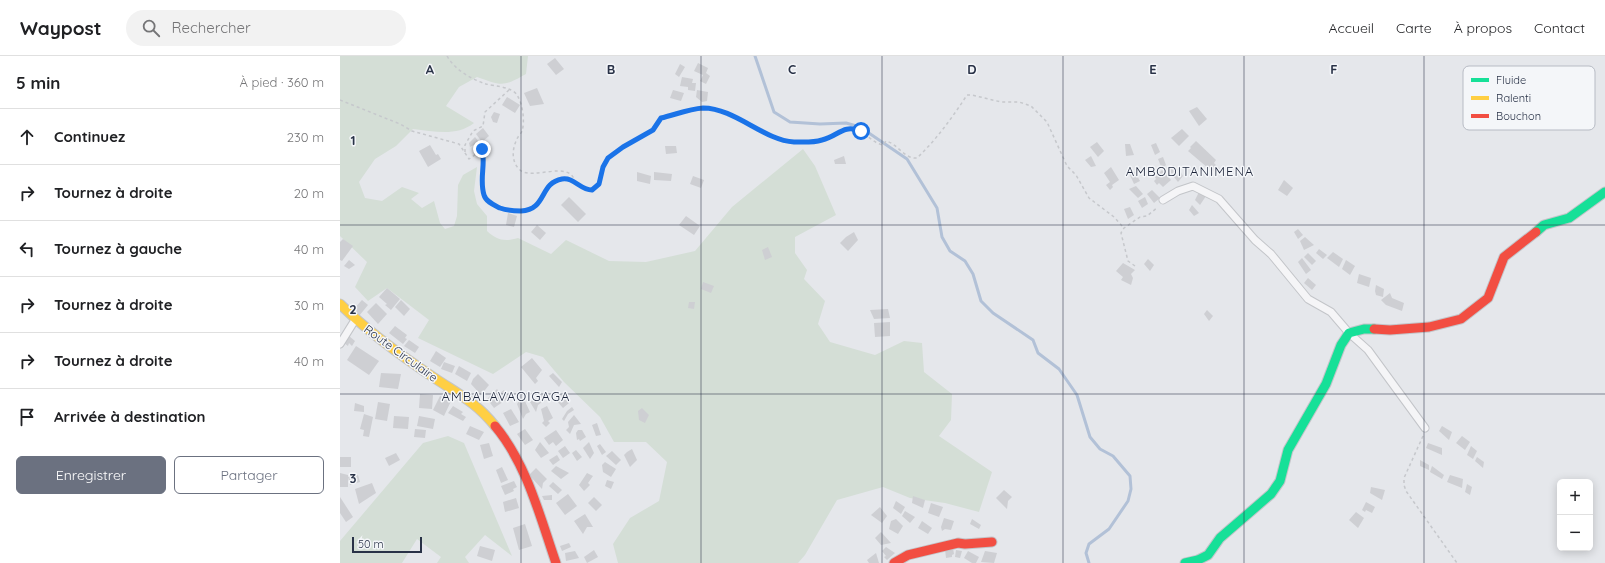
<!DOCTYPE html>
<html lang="fr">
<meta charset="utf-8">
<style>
:root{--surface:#fff;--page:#f2f2f2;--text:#202124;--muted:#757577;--line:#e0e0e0;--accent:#6b7180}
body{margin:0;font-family:Quicksand,sans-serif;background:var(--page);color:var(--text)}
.controls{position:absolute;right:12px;bottom:12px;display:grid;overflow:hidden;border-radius:6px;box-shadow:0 2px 10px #0003}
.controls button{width:36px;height:36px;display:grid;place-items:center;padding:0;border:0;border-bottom:1px solid var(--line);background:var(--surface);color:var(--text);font:20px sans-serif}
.scale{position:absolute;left:12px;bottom:10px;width:70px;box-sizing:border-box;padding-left:4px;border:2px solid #293247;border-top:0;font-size:11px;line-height:14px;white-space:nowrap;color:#293247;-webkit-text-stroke:3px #f4f6f9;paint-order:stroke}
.stop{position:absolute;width:12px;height:12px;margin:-9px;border:3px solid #1a73e8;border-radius:50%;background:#fff}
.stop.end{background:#1a73e8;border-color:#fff;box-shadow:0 1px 4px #0008}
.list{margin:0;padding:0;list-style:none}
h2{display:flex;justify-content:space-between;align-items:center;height:52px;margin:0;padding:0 16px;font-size:17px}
h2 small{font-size:13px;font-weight:400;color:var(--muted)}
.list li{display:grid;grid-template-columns:26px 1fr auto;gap:12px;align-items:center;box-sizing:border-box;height:56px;padding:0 16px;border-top:1px solid var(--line)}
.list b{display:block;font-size:15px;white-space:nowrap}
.list em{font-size:13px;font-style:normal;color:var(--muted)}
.actions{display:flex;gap:8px;padding:12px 16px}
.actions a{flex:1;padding:9px 0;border:1px solid var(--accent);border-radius:6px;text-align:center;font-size:14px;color:var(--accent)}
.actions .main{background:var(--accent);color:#fff}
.icon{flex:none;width:22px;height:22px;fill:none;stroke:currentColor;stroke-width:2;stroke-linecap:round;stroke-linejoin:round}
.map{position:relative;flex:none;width:1265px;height:507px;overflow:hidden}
header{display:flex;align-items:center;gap:24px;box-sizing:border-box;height:56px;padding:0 20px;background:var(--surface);border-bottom:1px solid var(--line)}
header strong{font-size:19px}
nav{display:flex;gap:22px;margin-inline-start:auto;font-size:14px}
.search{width:280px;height:36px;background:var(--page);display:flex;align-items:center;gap:10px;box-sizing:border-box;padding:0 14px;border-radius:22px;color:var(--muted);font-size:15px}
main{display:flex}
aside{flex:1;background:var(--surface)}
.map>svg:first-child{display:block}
</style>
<header>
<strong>Waypost</strong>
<div class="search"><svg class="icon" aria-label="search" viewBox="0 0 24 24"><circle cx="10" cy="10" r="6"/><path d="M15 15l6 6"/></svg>Rechercher</div>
<nav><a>Accueil</a><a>Carte</a><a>À propos</a><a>Contact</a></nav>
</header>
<main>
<aside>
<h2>5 min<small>À pied · 360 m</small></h2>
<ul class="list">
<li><svg class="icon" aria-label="ahead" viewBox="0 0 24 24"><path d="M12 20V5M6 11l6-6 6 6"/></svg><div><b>Continuez</b></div><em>230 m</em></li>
<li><svg class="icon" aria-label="right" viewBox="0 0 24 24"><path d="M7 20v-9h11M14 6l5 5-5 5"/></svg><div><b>Tournez à droite</b></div><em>20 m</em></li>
<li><svg class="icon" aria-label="left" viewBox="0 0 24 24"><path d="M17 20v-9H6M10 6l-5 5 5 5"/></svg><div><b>Tournez à gauche</b></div><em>40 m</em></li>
<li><svg class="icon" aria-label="right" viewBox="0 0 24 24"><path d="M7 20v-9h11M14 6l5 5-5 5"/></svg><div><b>Tournez à droite</b></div><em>30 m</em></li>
<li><svg class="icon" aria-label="right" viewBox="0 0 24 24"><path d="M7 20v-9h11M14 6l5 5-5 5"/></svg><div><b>Tournez à droite</b></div><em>40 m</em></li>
<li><svg class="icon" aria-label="arrive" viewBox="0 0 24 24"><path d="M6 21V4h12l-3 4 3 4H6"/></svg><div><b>Arrivée à destination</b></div></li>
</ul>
<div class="actions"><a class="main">Enregistrer</a><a>Partager</a></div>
</aside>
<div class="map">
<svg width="1265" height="507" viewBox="0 0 1265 507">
<rect width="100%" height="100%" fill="#e5e7eb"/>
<!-- green -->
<g fill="#d4ded6">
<path d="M0,0h188l-2,18c-23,13 -24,12 -49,3l-18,10 -13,19 28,17c-18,14 -40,8 -61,6l-17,17 -21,13 -16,23 6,16 17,3 20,-14 17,6 -8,6 11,9 12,-7 6,22 5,6 9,-3 3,-10 1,-31 5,-10 14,-8 -3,24 3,13 10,12v15c10,9 17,11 31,7l33,16 15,-14 43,21 37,1 49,-11 37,-44 71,-58 12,17 21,49 -41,22v16l12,17 -3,9 21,22 -7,23 12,18 45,13 29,-14 18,2 2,29 28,22 -1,26 -12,16 53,36 -13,40 -34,-9 -35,-5 -27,-11 -46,13 -32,55 -7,8h-180l-5,-19 17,-26 29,-17 8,-39 -21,-20h-32l-14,-25 -36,-35 -21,-25 -17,-5 -33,22 -75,-36 11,-18 -42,-32 -19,13 -13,-14 12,-25 -27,-26z"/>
<path d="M108,380l16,7 48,113 -27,-21 -20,22 4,6h-32l4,-6 -24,-18 -15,24h-62v-22l83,-98z"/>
</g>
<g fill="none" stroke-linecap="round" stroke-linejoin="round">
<!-- stream -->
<path stroke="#b2c1d7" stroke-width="3" d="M415,0l19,56 16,10 30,2 26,-1 14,4 47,32 30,49 5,29 8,14 15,10 8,13 8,27 12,12 40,27 5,13 21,16 18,26 13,42 10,12 13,7 17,20 1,13 -3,12 -19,28 -20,15 -3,9 3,10"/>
</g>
<!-- building -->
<g fill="#cecfd3">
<path d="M215,2l9,11 -8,6 -9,-11z"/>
<path d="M358,7l10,5 -2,5 4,3 -4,8 -6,-3 3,-6 -9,-4z"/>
<path d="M340,8l5,3 -6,10 -4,-3z"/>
<path d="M342,21l11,2 -1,4h4l-1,8 -7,-1v-3l-8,-1z"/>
<path d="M197,32l7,16 -14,2 -6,-13z"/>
<path d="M333,34l11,3 -3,8 -11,-3z"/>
<path d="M357,34l11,2 -1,9 -5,1 -6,-5z"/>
<path d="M167,41l13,8 -5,8 -13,-8z"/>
<path d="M857,51l10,12 -8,7 -10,-15z"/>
<path d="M154,56l6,2 -3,9 -4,-1 -2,-5z"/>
<path d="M143,72l6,8 -7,6 -6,-8z"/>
<path d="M842,73l7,7 -10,10 -8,-8z"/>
<path d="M135,81l4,5 -9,5 -1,-4z"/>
<path d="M856,85l20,19 -2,3 6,6 -4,5 -7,-7 -1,1 -20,-17 3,-3 -1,-1z"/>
<path d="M757,86l7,9 -6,6 -8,-10z"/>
<path d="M816,87l4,9 -5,3 -4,-10z"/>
<path d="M785,88h5l4,11 -8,1z"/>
<path d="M90,89l6,10 2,-1 3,5 -13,8 -9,-16z"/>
<path d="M325,90h11l1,7 -11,1z"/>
<path d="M504,100l2,8h-11l-1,-4z"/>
<path d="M751,100l5,10 -5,1 -6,-7z"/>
<path d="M823,101l3,8 -4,4 -4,-10z"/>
<path d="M833,109l5,5 -6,4 -4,-3z"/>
<path d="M771,111l8,13 -7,5 1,2 -3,3 -4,-5 4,-3 -6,-9z"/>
<path d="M822,114l9,10 -8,7 -4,-4 -2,2 -3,-4 2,-2 -1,-2z"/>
<path d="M297,116l14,4 -1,8 -13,-3z"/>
<path d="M314,116l18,2 -1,7 -17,-1z"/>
<path d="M795,116l5,9 -6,3 -5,-11z"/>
<path d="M841,116l2,4 -5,6 -4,-5z"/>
<path d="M353,120l11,4 -3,8 -11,-4z"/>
<path d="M944,124l9,8 -6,8 -9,-6z"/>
<path d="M796,130l7,8 -5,4 -9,-9z"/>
<path d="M812,134l8,8 -6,5 -7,-9z"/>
<path d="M859,136l7,4 -6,9 -5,-5z"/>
<path d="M229,141l17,17 -8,8 -17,-17z"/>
<path d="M805,141l3,7 -6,4 -4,-7z"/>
<path d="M852,149l7,8 -5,3 -5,-6z"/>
<path d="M790,151l4,8 -6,4 -4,-10z"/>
<path d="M168,157l9,3 -3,11 -8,-2z"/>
<path d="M346,160l14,10 -6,9 -15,-10z"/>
<path d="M197,169l9,8 -6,7 -9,-8z"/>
<path d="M958,173l5,6 -5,4 -4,-7z"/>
<path d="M514,176l4,8 -10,11 -8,-8 6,-6z"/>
<path d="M965,181l9,8 -10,5 -4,-9z"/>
<path d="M3,183l10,7 -11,15 -2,-1v-18z"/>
<path d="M428,191l4,10 -7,3 -3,-10z"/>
<path d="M979,193l8,6 -4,4 -7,-6z"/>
<path d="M993,196l10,7 -4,8 -12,-9z"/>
<path d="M968,197l8,8 -4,4 -8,-8z"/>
<path d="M962,202l9,12 -5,4 -8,-12z"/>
<path d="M808,203l6,6 -4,6 -6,-7z"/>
<path d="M9,204l6,5 -6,4 -5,-3z"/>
<path d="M1006,204l9,6 -5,9 -8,-6z"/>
<path d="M783,207l12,7 -4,4 2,4 -2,7 -10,-5 2,-3 -7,-6z"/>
<path d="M1019,218l12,4 -2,9 -12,-4z"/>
<path d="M968,222l8,7 -4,5 -8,-7z"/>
<path d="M363,226l11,4 -3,7 -10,-4z"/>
<path d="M1036,229l8,4 -1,8 -7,-2 -1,-4z"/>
<path d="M47,232l13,11 -9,11 -6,-5 2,-1 -8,-7z"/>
<path d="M1050,237l2,5 12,5 -2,8 -16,-6 -5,-5z"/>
<path d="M22,244l6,5 -9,11 -7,-5z"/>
<path d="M61,244l9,9 -6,7 -9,-9z"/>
<path d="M349,246h6l-1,7 -6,-1z"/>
<path d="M36,247l11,11 -9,10 -11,-12z"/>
<path d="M548,253l2,9 -16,1 -4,-9z"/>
<path d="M867,254l6,6 -4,5 -5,-7z"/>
<path d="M550,266v14l-15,1 -1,-14z"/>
<path d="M55,270l12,9 -2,3 2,1 -4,5 -14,-11z"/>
<path d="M9,280l6,5 -3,5 -3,-3 -1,3 -4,-3z"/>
<path d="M69,284l10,7 -4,6 -11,-7z"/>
<path d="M16,290l23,15 -10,14 -22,-15z"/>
<path d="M96,295l10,7 -6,9 -10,-6z"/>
<path d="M192,302l10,12 -6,8 2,3 -3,3 -14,-17z"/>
<path d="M104,306l11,4 -3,7 -11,-4z"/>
<path d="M119,310l12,7 -4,8 -12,-7z"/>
<path d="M41,317l20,1 -3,15 -19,-2z"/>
<path d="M213,317l9,9 -3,5 -10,-11z"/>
<path d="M138,318l11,11 -8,10 -10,-11 2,-5z"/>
<path d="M157,333l3,4 4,-3 6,7 -16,11 -7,-9z"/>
<path d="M204,337l1,7 -7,5 -2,7 -6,-10z"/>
<path d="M80,338l13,1 -1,14 -13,-1z"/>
<path d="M221,338l8,9 -6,5 -8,-9z"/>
<path d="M100,340l11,5 -7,15 -11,-6z"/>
<path d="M184,343l6,13 -4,2 -3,5 -6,-15 2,-3z"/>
<path d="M38,346l12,2 -3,17 -12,-2z"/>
<path d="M15,347l9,3v6l-10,-1z"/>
<path d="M113,350l10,6 -2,2 5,3 -3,4 -15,-8z"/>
<path d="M207,350l6,12 -5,3 2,2 -4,4 -4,-4 2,-2 -3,-12z"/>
<path d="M232,351l2,3 -6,4 -4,7 -2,-2 5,-8z"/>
<path d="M302,352l7,7 -4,8 -6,-3 -1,-9z"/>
<path d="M171,353l8,13 -9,4 -7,-13z"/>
<path d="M24,358l9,3 -4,20 -6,-1 1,-6 -4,-1z"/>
<path d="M234,359l7,9 -7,1 -4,9 -4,-4 3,-3 -1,-5z"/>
<path d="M54,360l15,1 -1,12 -15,-1z"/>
<path d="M79,360l16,3 -2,10 -16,-3z"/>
<path d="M257,367l4,12 -5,1 -4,-11z"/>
<path d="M130,370l14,6 -5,8 -13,-6z"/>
<path d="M1102,370l10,6 -3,8 -10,-9z"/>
<path d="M75,373l11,1 -1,8 -11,-1z"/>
<path d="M185,373l8,11 -8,5 -8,-11z"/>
<path d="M216,374l7,10 -7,6 -3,-4 -4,3 -5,-7z"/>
<path d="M238,374h4l4,7 -6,4 -1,-2 -2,1 -1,-7z"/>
<path d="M1122,380l8,6 -5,8 -9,-7z"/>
<path d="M200,386l9,11 -8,5 -6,-8z"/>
<path d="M249,386l5,11 -4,6 -7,-11z"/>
<path d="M149,387l4,13 -9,3 -4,-14z"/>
<path d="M1088,387l14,5v7l-16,-7z"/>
<path d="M260,388l6,8 -4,3 -5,-9z"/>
<path d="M225,390l5,7 -7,5 -5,-7z"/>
<path d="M1131,390l6,5 -4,8 -6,-4z"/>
<path d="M292,393l5,11 -7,7 -6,-12 3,-3z"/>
<path d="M236,394l6,7 -5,4 -5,-8z"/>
<path d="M272,395l9,9 -5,5 -10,-9z"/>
<path d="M56,397l4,7 -11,6 -4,-8z"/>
<path d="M217,399l3,5 -7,5 -4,-5z"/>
<rect x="0" y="401" width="11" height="10"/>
<path d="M1137,401l7,5 -1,6 -8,-7z"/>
<path d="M1080,404l9,5v5l-9,-4z"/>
<path d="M265,406l11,7 -5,8 -8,-5 -1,-7z"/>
<path d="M216,410l13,7 -8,6 -10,-8z"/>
<path d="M1092,410l12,9 -2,4 -12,-7z"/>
<path d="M162,411l6,13 -7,3 -5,-13z"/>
<path d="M196,412l11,11 -4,4 -1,6 -13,-14z"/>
<path d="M0,417l8,2v12h-8z"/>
<path d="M247,417l6,3 -5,7 2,2 -6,6 -5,-6z"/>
<path d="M18,419l2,7 -10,3 -2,-8z"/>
<path d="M1110,419l13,4 -1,9 -15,-6z"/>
<path d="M267,424l7,2 -3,7 -6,-3z"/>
<path d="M174,425l3,6 -4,2 1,2 -9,4 -4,-9z"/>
<path d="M213,426l9,8 -4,4 -9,-8z"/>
<path d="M32,427l4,10 -17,11 -4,-15z"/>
<path d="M1127,428l5,3 -2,8 -5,-3z"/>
<path d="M1031,431l14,3 -3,10 -12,-7z"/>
<path d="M664,434l8,7 -4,4 -1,8 -11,-11z"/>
<path d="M228,438l9,12 -12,9 -9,-12z"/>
<path d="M212,439v5h-8l-2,-4z"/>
<path d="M573,440l12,4 -2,8 -11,-5z"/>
<path d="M0,441l13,20 -7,5 -6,-9z"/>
<path d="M254,441l8,8 -6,6 -8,-8z"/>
<path d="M176,442l3,10 -14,4 -2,-10z"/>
<path d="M556,445l9,6 -4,7 -8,-6z"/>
<path d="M1026,446l9,5 -3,6 -6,-3 -1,2 -3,-2z"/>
<path d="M591,447l12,4 -4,10 -11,-4z"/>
<path d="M540,451l7,9 -5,7 -11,-8z"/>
<path d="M565,455l10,6 -5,6 -8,-7z"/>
<path d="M1016,456l8,6 -6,10 -9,-8z"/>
<path d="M245,458l8,13h-6l-4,7 -9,-13z"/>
<path d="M604,462l10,3 -3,9 -6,-1 -3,2 -1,-4z"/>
<path d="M556,463l7,7 -5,8 -9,-5 2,-8z"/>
<path d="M632,463l9,6 -2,4 -9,-5z"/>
<path d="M582,465l10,7 -4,6 -10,-6z"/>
<path d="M185,468l7,22 -13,4 -6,-22z"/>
<path d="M541,476l10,11 -10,2 -6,-7z"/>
<path d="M229,487l2,4 -9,4 -2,-5z"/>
<path d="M140,490l15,4 -3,11 -15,-5z"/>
<path d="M546,491l9,6 -8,7 -3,-3 2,-1 -4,-5z"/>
<path d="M613,492l1,6 -2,1v2l-6,1 -1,-9z"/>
<path d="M254,494l4,7 -11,6 -3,-6z"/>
<path d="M616,494l6,1 -2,7 -5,-1z"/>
<path d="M235,495l4,7 -13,3 -1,-8z"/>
<path d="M628,495l11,6 -3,6h-4l-8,-5z"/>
<path d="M645,495l12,2 -3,10 -13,-1z"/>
<path d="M536,497l3,10h-10l-2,-3z"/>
</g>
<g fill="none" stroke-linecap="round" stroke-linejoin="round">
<!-- street casing -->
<g stroke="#c3c5c9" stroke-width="9">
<g id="street">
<path d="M823,144l15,-9 15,-5 26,13 36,41 16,14 37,45 23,13 18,21 19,17 57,78"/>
<path d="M0,288l15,-24"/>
</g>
</g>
<!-- fast casing -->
<g stroke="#c3c5c9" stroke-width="11">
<g id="fast">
<path d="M1196,176l8,-7 25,-7 36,-26"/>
<path d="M845,507l13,-3 10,-5 12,-17 51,-44 9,-13 8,-31 38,-66 15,-39 8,-12 15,-4h10"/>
</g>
</g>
<!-- slow casing -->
<g stroke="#c3c5c9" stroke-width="11">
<path id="slow" d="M0,248c28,28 60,51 93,73 25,17 43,25 62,49"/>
</g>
<!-- jam casing -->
<g stroke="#c3c5c9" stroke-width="11">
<g id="jam">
<path d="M1034,273l16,1 39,-3 32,-8 27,-21 16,-41 32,-25"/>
<path d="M155,370c32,38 45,91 61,137"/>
<path d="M554,507l14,-8 50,-12 7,1 27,-2"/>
</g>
</g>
<!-- path -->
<g stroke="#c6c8cc" stroke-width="1.5" stroke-dasharray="3 3" stroke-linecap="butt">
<path d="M107,0c8,14 24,23 39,28 9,2 26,3 31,11 6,9 8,27 5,36 -1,3 -4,5 -5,8 -5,10 -6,23 3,31 13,11 50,-11 55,12"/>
<path d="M0,44l60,24 12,7 47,13 10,15 14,-10c3,15 -4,30 1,46 2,7 10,10 16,13 8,3 13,3 21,3 26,-1 18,-28 41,-32 12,-2 19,11 30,12l7,-7 4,-17 5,-9 15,-11 30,-17 8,-12c13,-3 28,-9 41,-10 32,-1 58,28 89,34 14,2 28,0 41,-6 7,-3 11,-9 19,-8 13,1 20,15 32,17l3,-4c12,3 18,18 31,17 19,-18 35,-40 50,-63h5l29,7h18l12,4 16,16 20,44 9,9 13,23 25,19 10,11"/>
<path d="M125,96v-7l8,-14 10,-5 2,-14 24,-22"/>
<path d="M795,210l-7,-5 -7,-28 3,-5 16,-11 7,-1 11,-9"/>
<path d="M1083,380l-19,42v7l2,6 51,72"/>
</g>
<!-- street -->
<use href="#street" stroke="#f5f5f7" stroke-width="7"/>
<!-- fast -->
<use href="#fast" stroke="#16e098" stroke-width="9"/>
<!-- slow -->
<use href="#slow" stroke="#ffcf43" stroke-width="9"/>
<!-- jam -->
<use href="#jam" stroke="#f24e42" stroke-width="9"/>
</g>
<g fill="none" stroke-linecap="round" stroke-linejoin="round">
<!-- route -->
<path stroke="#1a73e8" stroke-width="5" d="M142,93c4,15 -3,30 2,46 2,7 10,10 16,13 8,3 13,3 21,3 26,-1 18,-28 41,-32 12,-2 18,11 30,11l7,-6 4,-17 5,-9 15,-11 30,-17 8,-12c13,-3 28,-9 42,-10 32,0 60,32 91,34 10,0 18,1 28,-2 17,-4 20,-16 39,-9"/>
</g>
<!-- grid -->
<path fill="none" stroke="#293247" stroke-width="1" stroke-opacity="0.55" d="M181,0v507M361,0v507M542,0v507M723,0v507M904,0v507M1084,0v507M0,169h1265M0,338h1265"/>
<g text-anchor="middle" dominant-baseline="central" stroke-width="3" stroke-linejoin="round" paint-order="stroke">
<!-- street labels -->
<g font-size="12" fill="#293247" stroke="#f4f6f9">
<text transform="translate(61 297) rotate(36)">Route Circulaire</text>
</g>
<!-- neighbourhood labels -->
<g font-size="13" letter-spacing="1" fill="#1b2338" stroke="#f4f6f9">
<text x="850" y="115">AMBODITANIMENA</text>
<text x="166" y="340">AMBALAVAOIGAGA</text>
</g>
</g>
<!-- legend -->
<rect x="1123" y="10" width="132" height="64" rx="6" fill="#f4f6f9" stroke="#b7bbc4" stroke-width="1"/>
<rect x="1131" y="22" width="18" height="4" fill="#16e098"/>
<rect x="1131" y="40" width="18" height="4" fill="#ffcf43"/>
<rect x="1131" y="58" width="18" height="4" fill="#f24e42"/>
<g font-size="11" fill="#293247">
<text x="1156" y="28">Fluide</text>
<text x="1156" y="46">Ralenti</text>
<text x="1156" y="64">Bouchon</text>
</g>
<g font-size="13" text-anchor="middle" font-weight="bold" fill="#293247" stroke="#f4f6f9" stroke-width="3" stroke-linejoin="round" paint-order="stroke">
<text x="90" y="18">A</text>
<text x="271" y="18">B</text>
<text x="452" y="18">C</text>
<text x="632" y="18">D</text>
<text x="813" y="18">E</text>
<text x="994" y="18">F</text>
<text x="13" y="89">1</text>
<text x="13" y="258">2</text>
<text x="13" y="427">3</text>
</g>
</svg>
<div class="controls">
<button>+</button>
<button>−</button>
</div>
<div class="scale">50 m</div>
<div class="stop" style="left:521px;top:75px"></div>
<div class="stop end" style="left:142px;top:93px"></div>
</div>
</main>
